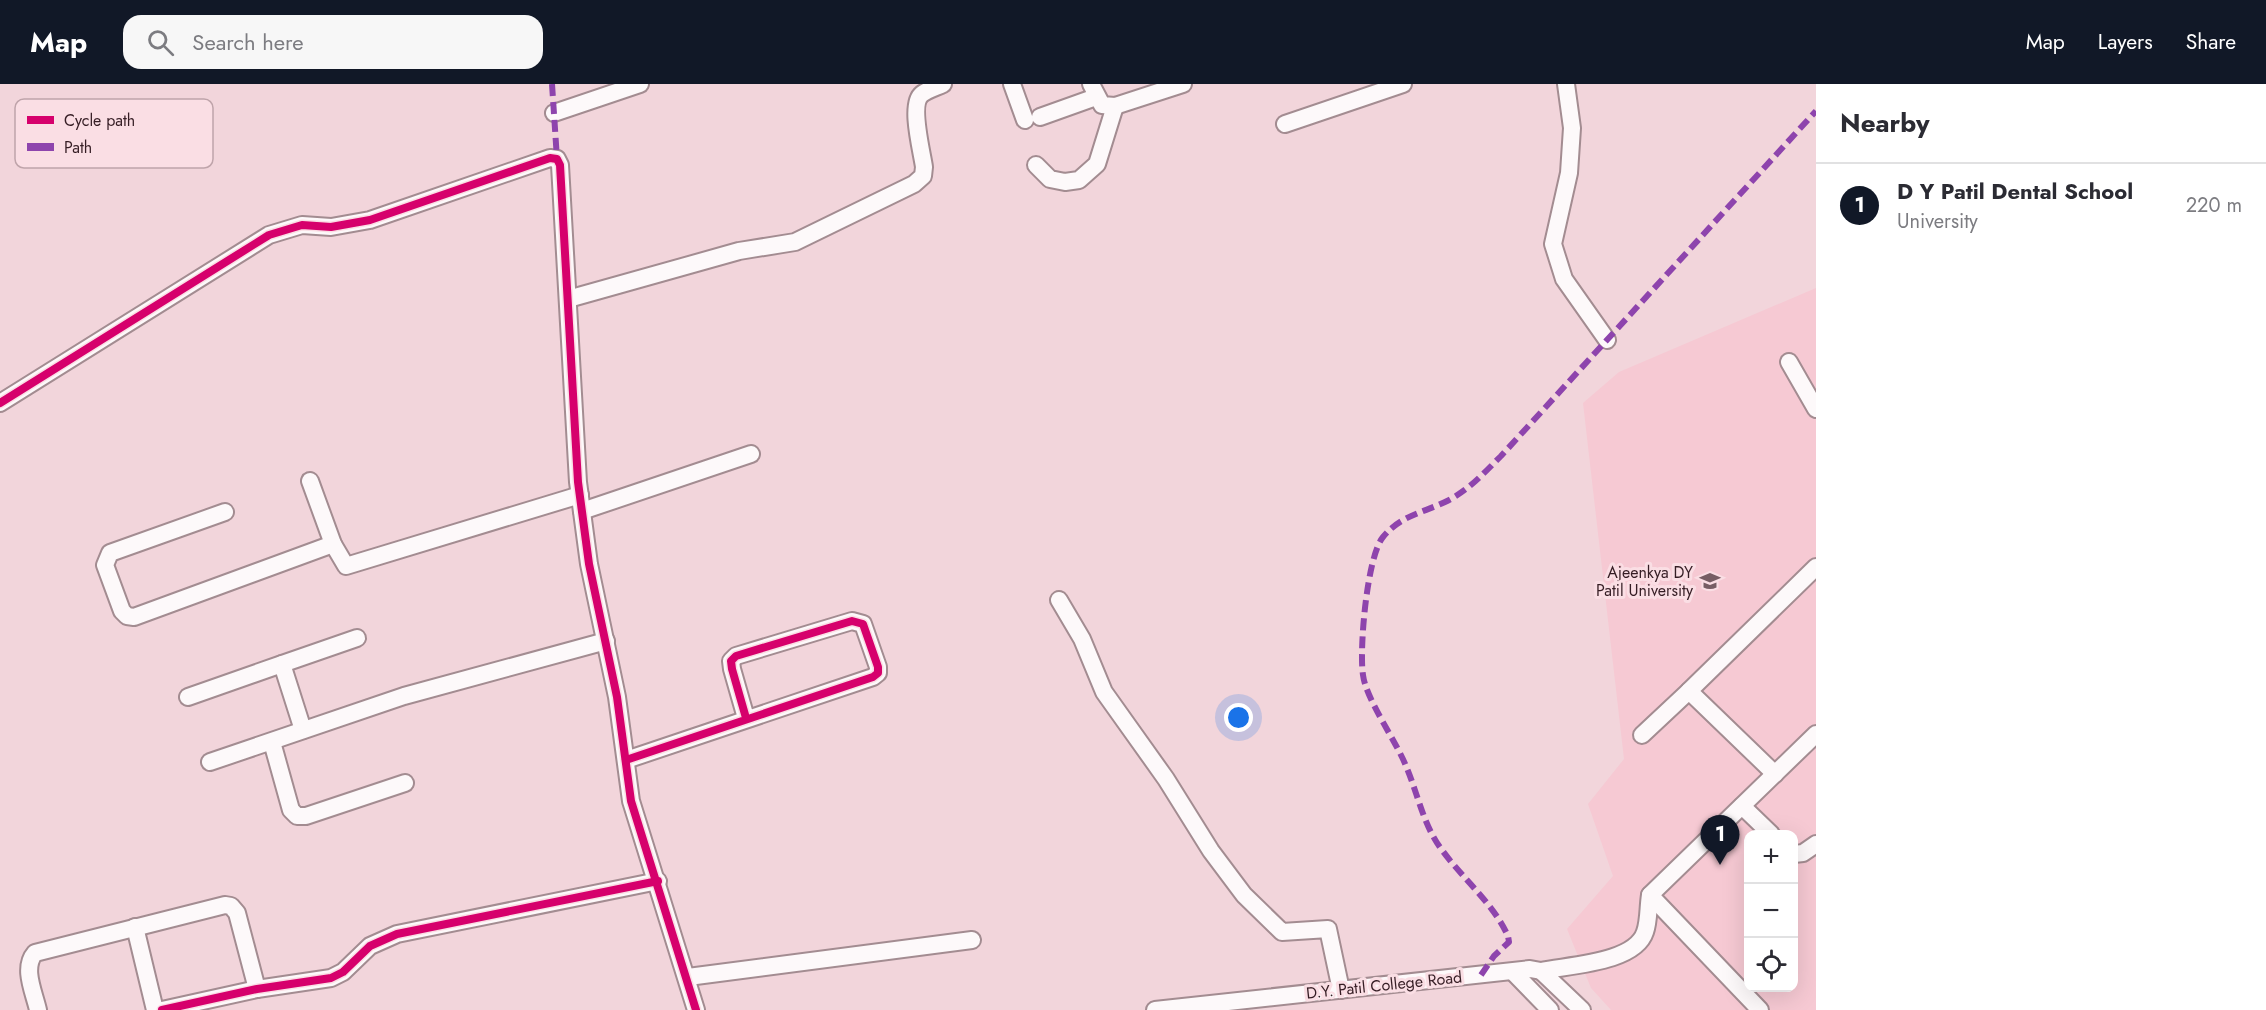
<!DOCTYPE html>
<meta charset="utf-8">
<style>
:root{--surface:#fff;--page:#f7f7f7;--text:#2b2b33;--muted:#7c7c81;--line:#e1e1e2;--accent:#111827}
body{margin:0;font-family:Jost,sans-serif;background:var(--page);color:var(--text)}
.controls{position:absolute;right:18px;bottom:18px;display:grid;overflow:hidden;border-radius:12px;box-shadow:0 6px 24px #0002}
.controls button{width:54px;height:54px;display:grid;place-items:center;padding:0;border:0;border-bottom:2px solid var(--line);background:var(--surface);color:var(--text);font:30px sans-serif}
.you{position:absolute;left:1239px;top:634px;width:21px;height:21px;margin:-15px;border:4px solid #fff;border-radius:50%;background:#1a73e8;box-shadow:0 0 0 9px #1a73e833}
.badge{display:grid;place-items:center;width:39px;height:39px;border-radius:50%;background:var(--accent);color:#fff;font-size:20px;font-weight:700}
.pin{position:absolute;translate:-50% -50px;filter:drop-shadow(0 2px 3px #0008)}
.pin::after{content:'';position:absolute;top:32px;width:21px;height:18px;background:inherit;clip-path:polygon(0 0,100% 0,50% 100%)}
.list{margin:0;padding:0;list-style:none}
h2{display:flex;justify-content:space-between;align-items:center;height:78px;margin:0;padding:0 24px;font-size:26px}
h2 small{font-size:20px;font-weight:400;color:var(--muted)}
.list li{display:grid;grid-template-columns:39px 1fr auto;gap:18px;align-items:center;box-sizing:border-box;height:84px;padding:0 24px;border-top:2px solid var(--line)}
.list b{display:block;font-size:22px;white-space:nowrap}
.list p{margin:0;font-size:20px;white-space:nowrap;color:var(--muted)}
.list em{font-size:20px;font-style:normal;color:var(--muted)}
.icon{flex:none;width:33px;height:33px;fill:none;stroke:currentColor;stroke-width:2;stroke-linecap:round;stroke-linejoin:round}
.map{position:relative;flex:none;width:1816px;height:926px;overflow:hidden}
header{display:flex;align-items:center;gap:36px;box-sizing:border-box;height:84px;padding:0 30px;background:var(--accent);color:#fff}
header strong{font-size:28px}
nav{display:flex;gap:33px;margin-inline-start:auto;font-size:21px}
.search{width:420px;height:54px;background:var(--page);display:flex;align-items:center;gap:15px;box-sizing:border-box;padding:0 21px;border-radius:18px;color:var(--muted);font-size:22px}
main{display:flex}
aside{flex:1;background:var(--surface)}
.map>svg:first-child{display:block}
</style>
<header>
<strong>Map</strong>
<div class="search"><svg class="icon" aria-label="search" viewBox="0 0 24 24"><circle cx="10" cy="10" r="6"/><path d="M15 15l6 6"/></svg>Search here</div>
<nav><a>Map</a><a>Layers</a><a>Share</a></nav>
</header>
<main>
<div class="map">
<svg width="1816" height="926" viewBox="0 0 1816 926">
<rect width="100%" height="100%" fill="#f2d5db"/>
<!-- built -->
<path fill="#f6c9d3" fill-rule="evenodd" d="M1816,204v722h-205l-20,-22 -24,-59 46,-53 -25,-72 36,-45 -41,-356 36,-31zM1748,750h46v154h-46z"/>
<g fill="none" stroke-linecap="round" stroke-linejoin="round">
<!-- minor casing -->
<g stroke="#a38c91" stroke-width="20">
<g id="minor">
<path d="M1012,0l13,36"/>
<path d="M1091,0l11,21 13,1 68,-22"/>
<path d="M1566,0l6,44 -3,45 -16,71 11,35 43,61"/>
<path d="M554,29l86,-29"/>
<path d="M1040,33l56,-20"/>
<path d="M1285,40l118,-40"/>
<path d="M1036,81l14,14 15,3 14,-2 18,-16 18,-58"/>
<path d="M568,215l171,-48 56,-9 119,-58 9,-8 1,-9c-2,-15 -15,-63 -2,-73 5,-4 15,-7 21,-10"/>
<path d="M1789,278l27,47"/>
<path d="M0,319l269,-168 33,-10 29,2 39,-7 180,-62 7,1 3,6 18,317 11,82 28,133 14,104 65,209"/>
<path d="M310,397l23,63 13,22 234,-71"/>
<path d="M582,427l169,-57"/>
<path d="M225,428l-115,41 -5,12 17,46 5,5 7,1 199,-73"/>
<path d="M1059,516l23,39 22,53 62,87 45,72 33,44 38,37 46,-3 13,61"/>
<path d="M188,613l94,-33"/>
<path d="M303,646l-21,-66 75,-26"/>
<path d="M1642,651l47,-44"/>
<path d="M272,658l19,68 6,6h9l99,-33"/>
<path d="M626,676l247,-83 5,-4v-6l-15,-43 -11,-3 -116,35 -5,5 1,8 14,49"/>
<path d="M210,678l194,-66 202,-55"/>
<path d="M1775,690l-86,-83 127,-124"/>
<path d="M1742,722l29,28"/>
<path d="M1794,770l9,-1 13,-9"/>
<path d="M1650,811l110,115"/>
<path d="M135,843l20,83"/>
<path d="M1541,887l41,39"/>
<path d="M1513,888l37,38"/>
<path d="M688,893l284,-37"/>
<path d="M38,926c-4,-18 -16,-42 -3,-57l190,-48 6,1 6,7 20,76"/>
<path d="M162,926l95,-21 74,-11 12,-6 27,-26 27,-12 261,-53"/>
<path d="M1155,926l375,-41 11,2c28,-6 94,-8 104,-39 4,-11 3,-25 5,-37l166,-161"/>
</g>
</g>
<!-- minor -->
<use href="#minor" stroke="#fdf9fa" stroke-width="16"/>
<!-- quiet -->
<g stroke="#8e44ad" stroke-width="6" stroke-dasharray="12 6" stroke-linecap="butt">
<path d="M552,0l5,75"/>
<path d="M1481,891l13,-19 15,-14 -1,-6c-15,-33 -45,-57 -66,-86 -19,-25 -24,-56 -36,-84 -10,-25 -40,-67 -43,-91 -4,-25 4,-119 20,-138 17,-21 39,-24 62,-35 23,-11 39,-29 56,-46l315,-345"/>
</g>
<!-- cycleway casing -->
<g stroke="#fadee4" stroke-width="11">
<g id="cycleway">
<path d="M0,319l269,-168 33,-10 29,2 39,-7 180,-62 7,1 3,6 18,317 11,82 28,133 14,104 65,209"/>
<path d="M626,676l247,-83 5,-4v-6l-15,-43 -11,-3 -116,35 -5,5 1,8 14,49"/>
<path d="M162,926l95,-21 74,-11 12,-6 27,-26 27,-12 261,-53"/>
</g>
</g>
<!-- cycleway -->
<use href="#cycleway" stroke="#d6006c" stroke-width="8"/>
</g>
<!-- icons -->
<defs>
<g id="university-bare" transform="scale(1.62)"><path d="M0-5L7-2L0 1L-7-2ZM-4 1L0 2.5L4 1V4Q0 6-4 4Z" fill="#775d64" stroke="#fadee4" stroke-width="2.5" paint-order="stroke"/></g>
</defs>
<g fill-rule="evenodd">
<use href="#university-bare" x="1710" y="497"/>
</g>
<g text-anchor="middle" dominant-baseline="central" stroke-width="6" stroke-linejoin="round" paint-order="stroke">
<!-- poi labels -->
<g font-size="16" fill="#351d24" stroke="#fadee4" text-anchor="end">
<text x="1693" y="488">Ajeenkya DY<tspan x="1693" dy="18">Patil University</tspan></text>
</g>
<!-- street labels -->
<g font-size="16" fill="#351d24" stroke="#fadee4">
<text transform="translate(1384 901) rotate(-6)">D.Y. Patil College Road</text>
</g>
</g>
<!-- legend -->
<rect x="15" y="15" width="198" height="69" rx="9" fill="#fadee4" stroke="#bfa4aa" stroke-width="1.5"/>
<rect x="27" y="32" width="27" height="8" fill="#d6006c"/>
<rect x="27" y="59" width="27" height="8" fill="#8e44ad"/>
<g font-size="16" fill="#351d24">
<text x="64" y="42">Cycle path</text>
<text x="64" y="69">Path</text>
</g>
</svg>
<div class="controls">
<button>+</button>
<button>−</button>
<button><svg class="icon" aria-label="locate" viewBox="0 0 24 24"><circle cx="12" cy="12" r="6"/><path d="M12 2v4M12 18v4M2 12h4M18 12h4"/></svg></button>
</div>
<div class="you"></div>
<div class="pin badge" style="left:1720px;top:781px">1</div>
</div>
<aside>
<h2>Nearby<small></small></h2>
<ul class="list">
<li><span class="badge">1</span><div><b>D Y Patil Dental School</b><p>University</p></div><em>220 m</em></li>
</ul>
</aside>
</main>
